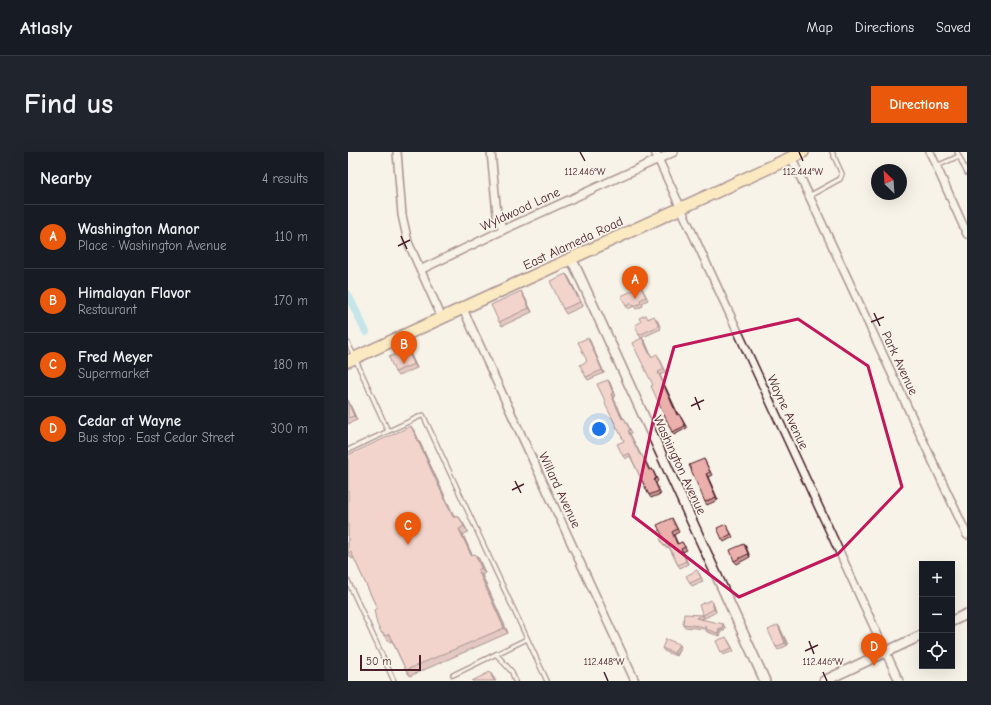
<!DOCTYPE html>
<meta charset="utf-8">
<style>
:root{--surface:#171b24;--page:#20242c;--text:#f1f3f6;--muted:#9ea1a6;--line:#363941;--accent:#ea580c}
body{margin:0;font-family:"Comic Neue",sans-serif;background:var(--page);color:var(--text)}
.controls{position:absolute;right:12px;bottom:12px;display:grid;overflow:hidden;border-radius:0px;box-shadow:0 4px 16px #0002}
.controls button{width:36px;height:36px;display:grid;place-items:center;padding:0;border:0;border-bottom:1px solid var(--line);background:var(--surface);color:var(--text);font:20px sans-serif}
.compass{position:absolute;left:523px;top:12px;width:36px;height:36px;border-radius:50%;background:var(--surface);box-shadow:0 4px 16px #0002;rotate:335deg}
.scale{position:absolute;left:12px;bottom:10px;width:61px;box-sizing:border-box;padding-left:4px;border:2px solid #4a1f2b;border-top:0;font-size:11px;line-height:14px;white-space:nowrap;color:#4a1f2b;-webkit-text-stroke:3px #f7f3e8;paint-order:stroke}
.you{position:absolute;left:251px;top:277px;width:14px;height:14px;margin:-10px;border:3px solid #fff;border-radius:50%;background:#1a73e8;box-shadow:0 0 0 6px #1a73e833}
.badge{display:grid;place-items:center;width:26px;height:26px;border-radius:50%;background:var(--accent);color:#fff;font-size:13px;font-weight:700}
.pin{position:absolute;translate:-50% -33px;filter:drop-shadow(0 1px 2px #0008)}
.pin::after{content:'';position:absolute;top:21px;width:14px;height:12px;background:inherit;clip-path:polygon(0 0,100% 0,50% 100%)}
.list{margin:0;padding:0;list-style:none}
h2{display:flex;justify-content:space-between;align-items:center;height:52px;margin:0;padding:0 16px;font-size:17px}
h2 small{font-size:13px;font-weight:400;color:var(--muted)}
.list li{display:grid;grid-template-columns:26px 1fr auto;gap:12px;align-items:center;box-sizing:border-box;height:64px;padding:0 16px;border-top:1px solid var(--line)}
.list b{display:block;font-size:15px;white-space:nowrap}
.list p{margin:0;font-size:13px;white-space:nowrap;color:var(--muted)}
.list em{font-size:13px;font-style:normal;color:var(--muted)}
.icon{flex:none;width:22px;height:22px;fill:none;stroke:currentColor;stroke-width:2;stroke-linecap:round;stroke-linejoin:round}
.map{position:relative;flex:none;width:619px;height:529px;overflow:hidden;border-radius:0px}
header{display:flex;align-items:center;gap:24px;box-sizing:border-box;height:56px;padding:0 20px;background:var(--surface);border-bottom:1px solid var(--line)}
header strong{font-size:19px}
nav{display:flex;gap:22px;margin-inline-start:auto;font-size:14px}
.intro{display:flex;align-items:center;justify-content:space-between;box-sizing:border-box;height:96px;padding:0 24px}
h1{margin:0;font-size:28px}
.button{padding:10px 18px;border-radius:0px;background:var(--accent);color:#fff;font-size:14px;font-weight:700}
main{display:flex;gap:24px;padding:0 24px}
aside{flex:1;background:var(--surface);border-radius:0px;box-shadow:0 4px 16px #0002}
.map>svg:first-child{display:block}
</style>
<header>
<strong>Atlasly</strong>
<nav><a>Map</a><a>Directions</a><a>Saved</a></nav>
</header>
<div class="intro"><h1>Find us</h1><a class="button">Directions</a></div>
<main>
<aside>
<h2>Nearby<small>4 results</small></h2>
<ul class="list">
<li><span class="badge">A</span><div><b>Washington Manor</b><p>Place · Washington Avenue</p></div><em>110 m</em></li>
<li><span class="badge">B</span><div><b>Himalayan Flavor</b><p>Restaurant</p></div><em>170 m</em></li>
<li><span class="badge">C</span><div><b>Fred Meyer</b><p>Supermarket</p></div><em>180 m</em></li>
<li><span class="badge">D</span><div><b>Cedar at Wayne</b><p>Bus stop · East Cedar Street</p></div><em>300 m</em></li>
</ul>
</aside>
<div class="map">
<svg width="619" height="529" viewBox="0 0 619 529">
<rect width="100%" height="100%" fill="#f7f3e8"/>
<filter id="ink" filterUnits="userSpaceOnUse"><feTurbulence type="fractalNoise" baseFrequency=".025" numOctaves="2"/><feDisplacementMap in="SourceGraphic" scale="8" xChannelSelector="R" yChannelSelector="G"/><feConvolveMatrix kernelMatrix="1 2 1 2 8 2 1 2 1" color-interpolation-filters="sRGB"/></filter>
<g filter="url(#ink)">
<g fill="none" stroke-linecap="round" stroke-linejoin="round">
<!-- canal -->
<path stroke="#8ad6ea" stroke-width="8" d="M0,143l18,37"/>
<!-- service casing -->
<g stroke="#4a1f2b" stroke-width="6">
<g id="service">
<path d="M611,4l8,17"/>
<path d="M589,14l22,-10 -2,-4"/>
<path d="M461,44l31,-17 2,-5 -10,-22"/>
<path d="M0,191l40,88"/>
<path d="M0,298l75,-35 124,266"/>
<path d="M0,429l46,100"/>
<path d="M148,502l16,18 3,9"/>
<path d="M105,523l74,-36"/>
</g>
</g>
<!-- minor casing -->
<g stroke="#4a1f2b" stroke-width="10">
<g id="minor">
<path d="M49,0l5,63 6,27 34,76"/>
<path d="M143,0l6,62 6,16"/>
<path d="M307,0l244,529"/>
<path d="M582,0l37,82"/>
<path d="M443,5l176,378"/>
<path d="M72,118l83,-40 171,-78"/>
<path d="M115,157l172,372"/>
</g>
</g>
<!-- tertiary casing -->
<g stroke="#4a1f2b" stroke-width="12">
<g id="tertiary">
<path d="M222,107l5,7 190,415"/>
<path d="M604,469l15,-7"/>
<path d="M476,529l98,-46"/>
</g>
</g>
<!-- primary casing -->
<g stroke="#4a1f2b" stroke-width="14">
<path id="primary" d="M0,209l455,-209"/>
</g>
<!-- service -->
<use href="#service" stroke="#f7f3e8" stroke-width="3.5"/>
<!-- minor -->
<use href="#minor" stroke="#f7f3e8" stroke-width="7"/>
<!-- tertiary -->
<use href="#tertiary" stroke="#f7f3e8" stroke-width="9"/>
<!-- primary -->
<use href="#primary" stroke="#fedd96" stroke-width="11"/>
</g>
<!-- wall -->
<g fill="#ca9793" stroke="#4a1f2b">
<path d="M218,122l3,4 14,28 -17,8 -3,-5z"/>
<path d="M293,135l2,3 5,10 -6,3 1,3 -7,3 -2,-3 -6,3 -2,-3z"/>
<path d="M176,144l8,16 -30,14 -3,-4z"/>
<path d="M301,166l8,1 4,10 -20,9 -2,-3z"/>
<path d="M240,186l2,3 14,32 -16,7 -2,-3 1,-16z"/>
<path d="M294,186l3,3 6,16h8l7,15 -6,3 18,39 3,3 6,11 -13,7 -2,-3z"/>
<path d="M62,201l7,15 -19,8 -3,-4z"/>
<path d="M260,228l2,3 5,13 -2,1 10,21h1l2,3 6,12 -2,1 11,21 3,3 6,12 2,-1 2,3 4,9 -2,2 5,11 -10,4 -2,-3 -19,-39 -5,3 -2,-3 1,-15 -18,-38z"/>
<path d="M0,248l9,20 -9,4z"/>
<path d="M67,280l39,85h5l4,6 5,9 -5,3 9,20 3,-1 4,5 6,14 -3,2 26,58 -98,43 -4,-6 -14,-29 -2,1 -6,-6 -4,-5 -3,-23 -23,-50 -2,1 -4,-5v-99z"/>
<path d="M356,307l8,16 -4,2 10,23 -11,5 -2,-3z"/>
<path d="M324,366l7,14 -5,3 4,9 4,-2 5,8 -4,2 5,12 -8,4 -2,-3 -9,-18 -3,1 -2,-2 -1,-9z"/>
<path d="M378,372l7,13 -9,5 -2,-3z"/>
<path d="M396,392l2,3 4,10 -13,7 -3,-3z"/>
<path d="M351,421l4,8 -11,5 -2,-3z"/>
<path d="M365,451l3,9 -11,6 -2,-3z"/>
<path d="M354,463l2,3 -3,1 24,8 -1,4h-3l-1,5 -13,-4 -2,-3 -20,-2 -2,-3z"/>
<path d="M430,473l2,3 8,17 -10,5 -2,-3z"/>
<path d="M380,488l6,11 -11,4 -2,-3z"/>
<path d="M331,492l2,2 -5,10 -12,-5 -2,-3z"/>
</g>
<!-- shaded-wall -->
<g fill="#a47b78" stroke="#4a1f2b">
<path d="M218,122l3,4 14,28 -3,-4z"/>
<path d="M173,139l3,5 8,16 -3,-4z"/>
<path d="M240,186l2,3 14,32 -2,-3z"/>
<path d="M294,186l3,3 8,19 -2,-3z"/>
<path d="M59,197l3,4 7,15 -3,-4z"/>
<path d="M310,220l2,3 19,43 -2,-3z"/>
<path d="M260,228l2,3 5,13 -2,-3z"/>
<path d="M263,242l2,3 11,25 -2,-3z"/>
<path d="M0,248l9,20 -3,-4 -6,-14z"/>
<path d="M63,274l4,6 42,90 -4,-5z"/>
<path d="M280,279l2,3 12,24 -2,-3z"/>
<path d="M358,322l2,3 10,23 -2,-3z"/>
<path d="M111,365l4,6 5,9 -4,-6z"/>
<path d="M111,377l4,6 12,26 -4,-6z"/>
<path d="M396,392l2,3 4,10 -2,-3z"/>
<path d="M333,397l2,3 5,12 -2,-3z"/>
<path d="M127,402l4,5 6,14 -4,-5z"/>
<path d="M130,418l4,5 26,58 -4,-5z"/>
<path d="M363,448l2,3 3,9 -2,-3z"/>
<path d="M375,472l2,3 -1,4 -2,-3z"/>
<path d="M430,473l2,3 8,17 -3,-2z"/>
<path d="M371,476l2,3 -1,5 -2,-3z"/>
<path d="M331,492l2,2 -5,10 -2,-3z"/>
<path d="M142,520l6,9h-2z"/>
</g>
<!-- building -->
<g fill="#ebb0ab" stroke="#4a1f2b">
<path d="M218,122l14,28 -17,7 -13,-28z"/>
<path d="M293,135l5,10 -6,3 1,3 -7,3 -2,-3 -6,3 -5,-10z"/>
<path d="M173,139l8,17 -30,14 -8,-17z"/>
<path d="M298,163l2,4 6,-3 5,10 -20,9 -4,-10 6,-3 -2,-4z"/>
<path d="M240,186l14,32 -16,7 -6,-12 7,-4 -9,-19z"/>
<path d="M294,186l9,19 6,-3 7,15 -6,3 19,43 2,-1 6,12 -13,6 -21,-46 2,-1 -21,-42z"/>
<path d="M59,197l7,15 -19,8 -6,-15z"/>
<path d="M260,228l5,13 -2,1 11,25 2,-1 6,12 -2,1 12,24h2l7,15 3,-1 4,9 -2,2 5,11 -10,4 -20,-42 -6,3 -6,-12 7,-3 -19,-37 1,-1 -9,-19z"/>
<path d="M0,250l6,14 -6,2z"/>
<path d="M63,274l42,91h6l5,9 -5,3 12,26 4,-1 6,14 -3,2 26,58 -98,42 -17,-36 -3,2 -6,-5 -3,-7 -3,-14 3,-2 -26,-56 -3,1v-98z"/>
<path d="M356,307l6,13 -4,2 10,23 -11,5 -16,-37z"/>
<path d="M324,366l5,11 -5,3 5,12 5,-2 3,5 -4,2 5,12 -8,4 -10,-21 -4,2 -4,-7 3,-2 -6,-12z"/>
<path d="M378,372l5,10 -9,5 -5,-11z"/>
<path d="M396,392l4,10 -14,7 -4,-11z"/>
<path d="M349,418l4,8 -11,5 -4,-7z"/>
<path d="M363,448l3,9 -11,6 -4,-10z"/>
<path d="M336,462l18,1 -6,3 27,6 -1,4h-3l-1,5 -13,-4 1,-2 -23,-3z"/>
<path d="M430,473l7,18 -9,4 -8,-17z"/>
<path d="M378,485l6,11 -11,4 -5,-11z"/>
<path d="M318,487l13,5 -5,9 -12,-5z"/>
<path d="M142,520l4,9h-22z"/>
</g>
</g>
<!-- marked area -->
<path d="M0 0H619V529H0ZM450,167l70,47 34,121 -64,67 -99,43 -106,-81 20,-95 21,-74z" fill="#f7f3e8" fill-opacity=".55" fill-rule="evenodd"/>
<path fill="none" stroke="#c2185b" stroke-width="3" stroke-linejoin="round" d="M450,167l70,47 34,121 -64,67 -99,43 -106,-81 20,-95 21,-74z"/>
<!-- ticks -->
<path fill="none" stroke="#4a1f2b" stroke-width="1.5" d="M232,0l5,9M451,0l4,9M53,84l6,13M50,94l12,-6M526,161l6,13M523,170l13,-5M347,245l5,13M343,254l13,-6M167,329l6,12M164,338l12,-6M461,489l5,13M457,499l13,-6M256,520l4,9M475,520l4,9"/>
<g text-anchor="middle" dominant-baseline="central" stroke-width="3.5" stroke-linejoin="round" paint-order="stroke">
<!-- street labels -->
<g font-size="13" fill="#4a1f2b" stroke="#f7f3e8">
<text transform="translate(172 57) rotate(-25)">Wyldwood Lane</text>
<text transform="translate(225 91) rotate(-25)">East Alameda Road</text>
<text transform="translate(552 211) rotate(65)">Park Avenue</text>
<text transform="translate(440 260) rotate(65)">Wayne Avenue</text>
<text transform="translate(332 313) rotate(65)">Washington Avenue</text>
<text transform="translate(212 338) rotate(65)">Willard Avenue</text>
</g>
</g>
<g font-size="10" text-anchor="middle" fill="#4a1f2b" stroke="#f7f3e8" stroke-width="3.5" stroke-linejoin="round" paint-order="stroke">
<text x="237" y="23">112.446°W</text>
<text x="455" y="23">112.444°W</text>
<text x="256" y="513">112.448°W</text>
<text x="475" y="513">112.446°W</text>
</g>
</svg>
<div class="controls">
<button>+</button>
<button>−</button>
<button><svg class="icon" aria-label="locate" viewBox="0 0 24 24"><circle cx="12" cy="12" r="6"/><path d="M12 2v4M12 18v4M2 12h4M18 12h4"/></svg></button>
</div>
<svg class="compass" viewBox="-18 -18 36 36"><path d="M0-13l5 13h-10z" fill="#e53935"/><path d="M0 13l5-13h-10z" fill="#9ea1a6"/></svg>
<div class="scale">50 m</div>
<div class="you"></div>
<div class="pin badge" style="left:287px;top:147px">A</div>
<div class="pin badge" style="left:56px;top:212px">B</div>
<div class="pin badge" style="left:60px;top:393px">C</div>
<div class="pin badge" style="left:526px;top:514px">D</div>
</div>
</main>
